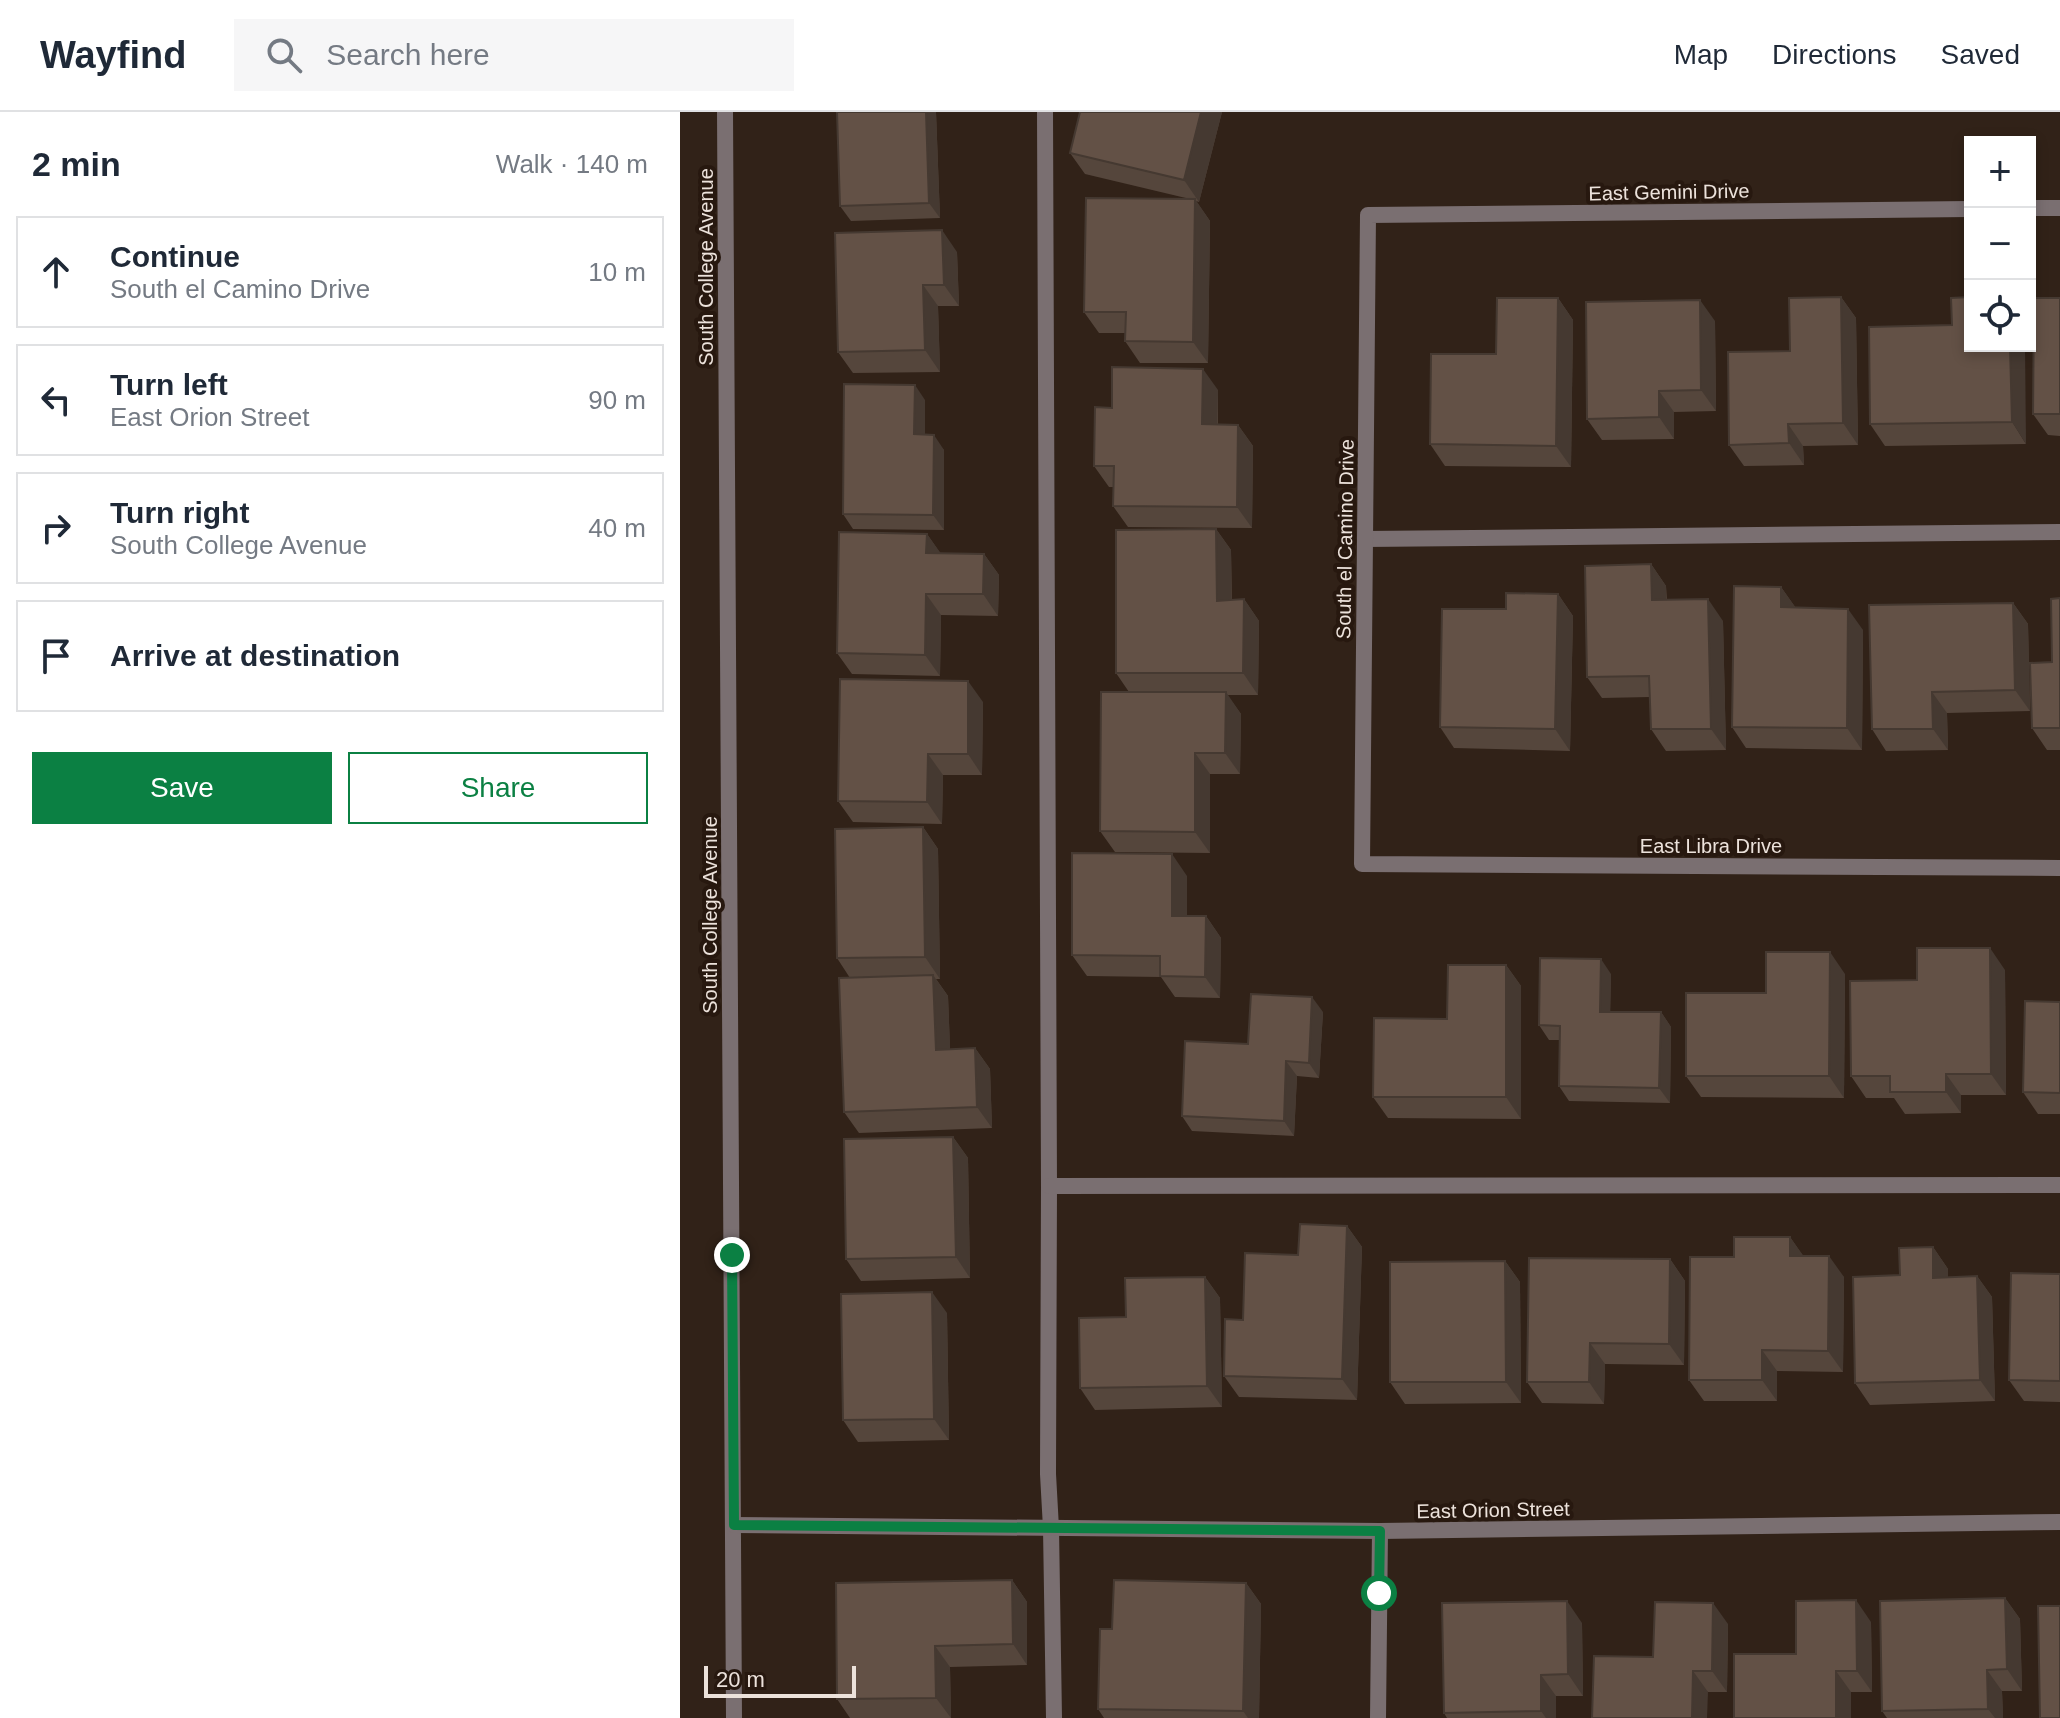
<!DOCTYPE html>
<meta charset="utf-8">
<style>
:root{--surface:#fff;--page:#f6f6f7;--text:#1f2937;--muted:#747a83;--line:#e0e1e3;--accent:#0b8043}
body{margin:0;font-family:Helvetica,sans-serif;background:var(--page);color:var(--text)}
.controls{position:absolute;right:24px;top:24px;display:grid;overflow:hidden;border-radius:0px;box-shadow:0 4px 12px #0003}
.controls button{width:72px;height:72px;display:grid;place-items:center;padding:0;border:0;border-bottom:2px solid var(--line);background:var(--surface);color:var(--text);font:40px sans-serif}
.scale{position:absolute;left:24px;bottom:20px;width:152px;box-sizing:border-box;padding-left:8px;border:4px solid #ece2db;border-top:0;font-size:22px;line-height:28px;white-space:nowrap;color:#ece2db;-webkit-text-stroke:6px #27180f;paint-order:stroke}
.stop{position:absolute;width:24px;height:24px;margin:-18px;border:6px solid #0b8043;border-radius:50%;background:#fff}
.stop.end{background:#0b8043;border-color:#fff;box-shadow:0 2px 8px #0008}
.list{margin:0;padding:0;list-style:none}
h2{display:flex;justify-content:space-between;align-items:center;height:104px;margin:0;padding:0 32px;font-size:34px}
h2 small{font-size:26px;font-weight:400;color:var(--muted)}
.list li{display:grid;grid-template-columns:52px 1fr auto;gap:24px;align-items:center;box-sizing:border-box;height:112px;margin:0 16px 16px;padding:0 16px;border:2px solid var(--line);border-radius:0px}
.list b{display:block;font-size:30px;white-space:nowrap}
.list p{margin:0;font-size:26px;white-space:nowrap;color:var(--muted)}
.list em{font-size:26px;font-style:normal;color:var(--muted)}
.actions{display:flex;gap:16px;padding:24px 32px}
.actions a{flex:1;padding:18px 0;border:2px solid var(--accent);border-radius:0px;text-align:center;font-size:28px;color:var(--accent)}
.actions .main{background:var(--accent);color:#fff}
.icon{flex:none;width:44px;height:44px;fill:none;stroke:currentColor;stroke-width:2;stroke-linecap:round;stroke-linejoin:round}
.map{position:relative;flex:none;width:1380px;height:1606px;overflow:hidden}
header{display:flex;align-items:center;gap:48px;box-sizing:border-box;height:112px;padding:0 40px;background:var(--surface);border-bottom:2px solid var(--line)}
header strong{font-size:38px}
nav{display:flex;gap:44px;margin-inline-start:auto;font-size:28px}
.search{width:560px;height:72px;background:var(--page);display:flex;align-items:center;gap:20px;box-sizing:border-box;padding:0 28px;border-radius:0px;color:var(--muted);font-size:30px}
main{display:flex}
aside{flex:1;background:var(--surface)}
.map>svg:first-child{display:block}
</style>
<header>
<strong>Wayfind</strong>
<div class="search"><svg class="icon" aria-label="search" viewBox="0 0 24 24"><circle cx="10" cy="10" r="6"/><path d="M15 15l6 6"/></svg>Search here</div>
<nav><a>Map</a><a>Directions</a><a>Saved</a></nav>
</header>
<main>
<aside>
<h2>2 min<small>Walk · 140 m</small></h2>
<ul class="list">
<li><svg class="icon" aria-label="ahead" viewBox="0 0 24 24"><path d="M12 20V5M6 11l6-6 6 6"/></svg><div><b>Continue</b><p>South el Camino Drive</p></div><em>10 m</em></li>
<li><svg class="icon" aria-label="left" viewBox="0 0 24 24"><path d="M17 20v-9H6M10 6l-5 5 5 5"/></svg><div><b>Turn left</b><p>East Orion Street</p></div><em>90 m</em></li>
<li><svg class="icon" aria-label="right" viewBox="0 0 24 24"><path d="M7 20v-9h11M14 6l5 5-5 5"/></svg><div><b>Turn right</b><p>South College Avenue</p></div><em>40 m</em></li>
<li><svg class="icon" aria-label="arrive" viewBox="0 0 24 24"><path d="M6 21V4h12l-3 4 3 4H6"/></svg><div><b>Arrive at destination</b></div></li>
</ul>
<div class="actions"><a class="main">Save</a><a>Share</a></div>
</aside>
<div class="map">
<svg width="1380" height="1606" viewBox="0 0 1380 1606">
<rect width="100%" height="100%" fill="#312218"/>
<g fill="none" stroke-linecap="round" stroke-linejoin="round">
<!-- service -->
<g stroke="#7a6f71" stroke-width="16">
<path d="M365,0l4,1074 -1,288 3,54 3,190"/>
<path d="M685,427l695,-7"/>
<path d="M369,1074l1011,-1"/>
</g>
<!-- minor -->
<g stroke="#7a6f71" stroke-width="16">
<path d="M45,0l9,1606"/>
<path d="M1350,96h30"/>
<path d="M1290,97l-602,6 -6,649 698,4"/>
<path d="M54,1413l646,6 680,-9"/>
<path d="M698,1606l2,-187"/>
</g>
</g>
<!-- wall -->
<g fill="#55463c">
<path d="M157,0h99l4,106 -89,3 -11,-15z"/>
<path d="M542,0l-23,90 -3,-1 14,20 -2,142h-68l-15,-22v-8h-26l-15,-21 106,-113 -105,-25 -15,-21z"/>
<path d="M277,140l2,54h-21l2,66 -87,1 -15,-21z"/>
<path d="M1161,185l15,21 2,127 -55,1 1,19 -60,1 -15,-21 61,-94z"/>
<path d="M878,186l15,22 -2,147 -126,-1 -15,-22 66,-90z"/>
<path d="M1380,186v138l-12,-1 -15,-21z"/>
<path d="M1035,209l1,90 -42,1v27l-72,1 -15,-21z"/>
<path d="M1272,213l74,119 -141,2 -15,-22z"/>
<path d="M538,278v35h20l15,21 -1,82 -124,-1 -15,-21v-19h-4l-15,-21 18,-58z"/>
<path d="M245,288v34l19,16v80l-91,-1 -10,-15z"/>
<path d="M536,417l15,21 1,50 12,-1 15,22 -1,74h-31l14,19 -1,60h-30v79l-95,-1 -15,-21 29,-139 -13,-19z"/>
<path d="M247,422l13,19 44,1 15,21 -1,41 -57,-1 -1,61 -88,-2 -15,-21z"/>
<path d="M971,452l15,22 1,14 56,21 3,129 -60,1 -15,-22 -1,-32 -48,1 -15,-21z"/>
<path d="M1101,475l14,20 68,23 -1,120 -116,-2 -14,-21z"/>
<path d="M878,482l15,22 -3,135 -116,-3 -14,-21 66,-118z"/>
<path d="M1380,486v152h-13l-15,-22 20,-66z"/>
<path d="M1333,491l15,21 2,87 -83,2 1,37 -62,1 -14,-22z"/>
<path d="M303,590l-1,73h-39l-1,49 -89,-2 -15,-21z"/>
<path d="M243,715l15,22 2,130h-4l12,17 2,53 25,-1 15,21 2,59 -133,5 -15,-21 6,-134 -13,-20z"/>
<path d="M507,764v40h19l15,22 -1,60 -45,-1 -14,-20 -74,-1 -15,-21z"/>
<path d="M826,853l15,21v133l-133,-1 -15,-21 74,-78z"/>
<path d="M1325,858l1,125h-45v18l-56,1 -11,-16h-28l-15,-22 66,-96z"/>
<path d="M931,862l-1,38h51l10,15 -1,76 -101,-2 -10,-15 1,-46h-11l-10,-15z"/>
<path d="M1165,862l-1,124 -143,-1 -15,-21 80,-83z"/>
<path d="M1380,890v112h-22l-15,-22z"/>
<path d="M643,900l-4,66 -22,-2 -3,60 -102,-5 -10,-15 66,-72z"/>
<path d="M273,1025l15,21 2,120 -109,3 -15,-22z"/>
<path d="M667,1114l15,21 -5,153 -118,-3 -15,-21 19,-56 55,-65z"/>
<path d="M1110,1125l13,19 41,21 -1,95 -66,-1v30h-73l-15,-21 45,-123z"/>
<path d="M1253,1135l15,22v8l29,-1 15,21 3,104 -125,4 -15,-22 45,-108z"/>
<path d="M990,1147l15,22 -1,84 -79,-1 -1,40 -62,-1 -15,-21z"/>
<path d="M825,1149l15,21 1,121 -116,1 -15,-22z"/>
<path d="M1380,1162v128l-36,-1 -15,-21z"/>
<path d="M525,1165l15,21 2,109 -127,3 -15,-22 46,-71z"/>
<path d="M267,1201l2,127 -91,2 -15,-22z"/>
<path d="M332,1468l15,22v63l-77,2 1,51h-101l-13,-19z"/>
<path d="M566,1471l15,21 -2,114h-155l-6,-9 14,-80z"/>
<path d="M1325,1486l15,21 2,72h-20l1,27h-116l-5,-7z"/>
<path d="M1191,1510l1,70h-21v26h-117l62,-64z"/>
<path d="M902,1511l1,73h-27v22h-109l-3,-5z"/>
<path d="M1048,1512l-1,68h-19l-55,-35z"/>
</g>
<!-- shaded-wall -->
<g fill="#453931">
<path d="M246,0h10l4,106 -11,-15z"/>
<path d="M521,0h21l-23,90 -15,-22z"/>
<path d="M515,87l15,22 -2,142 -15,-21z"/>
<path d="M262,118l15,22 2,54 -15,-21z"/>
<path d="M243,173l15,21 2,66 -15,-22z"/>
<path d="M1161,185l15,21 2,127 -15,-22z"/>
<path d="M878,186l15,22 -2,147 -15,-21z"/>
<path d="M1020,188l15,21 1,90 -15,-21z"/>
<path d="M1330,234h15l1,98 -14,-22z"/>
<path d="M523,257l15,21 -1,56 -15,-22z"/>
<path d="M235,273l10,15v49l-11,-15z"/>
<path d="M979,279l15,21v27l-15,-22z"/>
<path d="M1108,312l15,22 1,19 -15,-22z"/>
<path d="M558,313l15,21 -1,82 -15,-21z"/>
<path d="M254,323l10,15v80l-11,-15z"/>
<path d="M536,417l15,21 1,72 -15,-21z"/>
<path d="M247,422l15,21 -16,-2z"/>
<path d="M304,442l15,21 -1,41 -15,-22z"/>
<path d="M971,452l15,22 1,36 -15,-22z"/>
<path d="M1101,475l15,21 -15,-1z"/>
<path d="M246,482l15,21 -1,61 -15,-21z"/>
<path d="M878,482l15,22 -3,135 -15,-22z"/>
<path d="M564,487l15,22 -1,74 -15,-22z"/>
<path d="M1028,487l15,22 3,129 -15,-21z"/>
<path d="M1333,491l15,21 2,87 -15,-21z"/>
<path d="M1168,497l15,21 -1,120 -15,-22z"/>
<path d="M288,569l15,21 -1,73 -14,-21z"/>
<path d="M546,580l15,22 -1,60 -15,-21z"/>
<path d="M1252,580l15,21 1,37 -15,-21z"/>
<path d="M515,641l15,21v79l-15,-21z"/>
<path d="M248,642l15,21 -1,49 -15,-22z"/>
<path d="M243,715l15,22 2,130 -15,-22z"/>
<path d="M492,742l15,22v62l-15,-22z"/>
<path d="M526,804l15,22 -1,60 -15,-21z"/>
<path d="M1310,836l15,22 1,125 -15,-21z"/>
<path d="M1150,840l15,22 -1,124 -15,-22z"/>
<path d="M921,847l10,15 -1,53 -10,-15z"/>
<path d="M826,853l15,21v133l-15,-22z"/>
<path d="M253,863l15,21 3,75 -15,-21z"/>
<path d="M632,885l11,15 -4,66 -10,-15z"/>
<path d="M981,900l10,15 -1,76 -11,-15z"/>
<path d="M295,936l15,21 2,59 -15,-21z"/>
<path d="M606,949l11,15 -3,60 -10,-15z"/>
<path d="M1266,962l15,21v18l-15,-21z"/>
<path d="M273,1025l15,21 2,120 -14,-21z"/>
<path d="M667,1114l15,21 -5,153 -15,-21z"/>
<path d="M1110,1125l15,21 -15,-2z"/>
<path d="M1253,1135l15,22v30l-15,-21z"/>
<path d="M1149,1144l15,21 -1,95 -15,-21z"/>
<path d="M990,1147l15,22 -1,84 -15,-21z"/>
<path d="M825,1149l15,21 1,121 -15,-21z"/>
<path d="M1297,1164l15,21 3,104 -15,-21z"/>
<path d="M525,1165l15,21 2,109 -15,-21z"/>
<path d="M252,1180l15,21 2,127 -15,-21z"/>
<path d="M910,1231l15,21 -1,40 -15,-22z"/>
<path d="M1082,1238l15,21v30l-15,-21z"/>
<path d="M332,1468l15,22v63l-14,-21z"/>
<path d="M566,1471l15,21 -2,114h-11l-5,-7z"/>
<path d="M1325,1486l15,21 2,72 -15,-22z"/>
<path d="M1176,1488l15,22 1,70 -15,-21z"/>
<path d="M887,1489l15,22 1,73 -15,-22z"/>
<path d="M1033,1491l15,21 -1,68 -15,-21z"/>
<path d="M255,1534l15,21 1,51 -15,-20z"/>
<path d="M1307,1558l15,21 1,27h-8l-7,-9z"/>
<path d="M1013,1559l15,21 -1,26h-15z"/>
<path d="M1156,1559l15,21v26h-15z"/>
<path d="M861,1563l15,21v22h-10l-5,-7z"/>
</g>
<!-- building -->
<g fill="#635146" stroke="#453931" stroke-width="2">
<path d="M157,0h89l3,91 -89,3z"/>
<path d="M400,0h121l-17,68 -114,-27z"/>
<path d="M406,86l109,1 -2,143 -68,-1 1,-29h-42z"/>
<path d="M262,118l2,55h-21l2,65 -87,2 -3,-119z"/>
<path d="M1161,185l2,126 -55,1 1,19 -60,2 -1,-93 62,-1 -1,-53z"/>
<path d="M1290,185v49h40l2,76 -142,2 -1,-97 83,-2 -1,-27z"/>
<path d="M817,186h61l-2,148 -126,-2 1,-90h65z"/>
<path d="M1354,186h26v116h-27z"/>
<path d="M1020,188l1,90 -42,1v26l-72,2 -1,-117z"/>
<path d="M432,255l91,2 -1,55 36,1 -1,82 -124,-1 1,-40h-20l1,-59 17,1z"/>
<path d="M164,272l71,1 -1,49 20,1 -1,80 -90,-1z"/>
<path d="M536,417l1,72 27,-2 -1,74h-127v-143z"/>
<path d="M159,420l88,2 -1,19 58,1 -1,40h-57l-1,61 -88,-2z"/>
<path d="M971,452l1,36 56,-1 3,130h-60l-2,-53 -62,1 -2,-111z"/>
<path d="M1054,474l47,1v20l67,2 -1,119 -115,-1z"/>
<path d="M826,481l52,1 -3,135 -115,-2 2,-118h64z"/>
<path d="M1380,486v130h-28l-2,-65 22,-1 -1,-63z"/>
<path d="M1333,491l2,87 -83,2 1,37h-61l-3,-124z"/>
<path d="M160,567l128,2v73h-40l-1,48 -89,-1z"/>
<path d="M421,580h125l-1,61h-30v79l-95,-1z"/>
<path d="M243,715l2,130 -88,1 -2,-129z"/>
<path d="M392,741l100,1v62h34l-1,61 -45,-1v-20l-88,-1z"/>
<path d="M1237,836h73l1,126h-45v18h-56v-16h-39l-1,-95 67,-1z"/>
<path d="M1086,840h64l-1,124h-143v-83h80z"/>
<path d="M860,846l61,1 -1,53h61l-2,76 -100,-2 1,-60 -21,-1z"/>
<path d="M768,853h58v132h-133l1,-79 73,1z"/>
<path d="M253,863l3,75 39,-2 2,59 -133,5 -5,-134z"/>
<path d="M571,882l61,3 -3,66 -23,-2 -2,60 -102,-5 3,-75 63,3z"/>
<path d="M1345,889l35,1v91l-37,-1z"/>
<path d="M273,1025l3,120 -110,2 -2,-120z"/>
<path d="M620,1112l47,2 -5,153 -118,-3 1,-57 18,1 2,-67 53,2z"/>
<path d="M1054,1125h56v19h39l-1,95 -66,-1v30h-73l1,-123h44z"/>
<path d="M1253,1135v31l44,-2 3,104 -125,3 -2,-106 47,-2 -1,-27z"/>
<path d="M849,1146l141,1 -1,85 -79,-1 -1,39h-62z"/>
<path d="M825,1149l1,121h-116v-120z"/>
<path d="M1331,1161l49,1v107l-51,-1z"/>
<path d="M525,1165l2,109 -127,2 -1,-70 47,-1 -1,-39z"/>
<path d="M252,1180l2,127 -91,1 -2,-126z"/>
<path d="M332,1468l1,64 -78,2 1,52 -99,1 -1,-116z"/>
<path d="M434,1468l132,3 -3,128 -145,-2 2,-80h12z"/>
<path d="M1325,1486l2,71 -20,1 1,39 -106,2 -2,-110z"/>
<path d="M1176,1488l1,71h-21v47h-102v-64h62v-53z"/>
<path d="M887,1489l1,73 -27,1v36l-97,2 -2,-110z"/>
<path d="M975,1490l58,1 -1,68h-19l-1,47h-100l2,-62 59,1z"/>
<path d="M1358,1494h22v112h-20z"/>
</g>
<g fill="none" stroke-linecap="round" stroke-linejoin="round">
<!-- route -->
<path stroke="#0b8043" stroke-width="10" d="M52,1143l2,270 646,6 -1,62"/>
</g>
<g text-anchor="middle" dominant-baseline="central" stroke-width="8" stroke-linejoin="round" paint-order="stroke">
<!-- street labels -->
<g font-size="20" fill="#ece2db" stroke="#27180f">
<text transform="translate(989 80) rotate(-1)">East Gemini Drive</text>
<text transform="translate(26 155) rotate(-90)">South College Avenue</text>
<text transform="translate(665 427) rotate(-89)">South el Camino Drive</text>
<text x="1031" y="734">East Libra Drive</text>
<text transform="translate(30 803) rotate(-90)">South College Avenue</text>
<text transform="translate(813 1398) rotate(-1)">East Orion Street</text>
</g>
</g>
</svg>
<div class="controls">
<button>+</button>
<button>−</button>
<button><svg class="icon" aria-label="locate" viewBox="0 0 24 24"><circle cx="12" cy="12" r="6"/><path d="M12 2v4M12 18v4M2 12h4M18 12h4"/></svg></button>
</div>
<div class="scale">20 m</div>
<div class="stop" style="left:699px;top:1481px"></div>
<div class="stop end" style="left:52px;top:1143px"></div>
</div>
</main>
